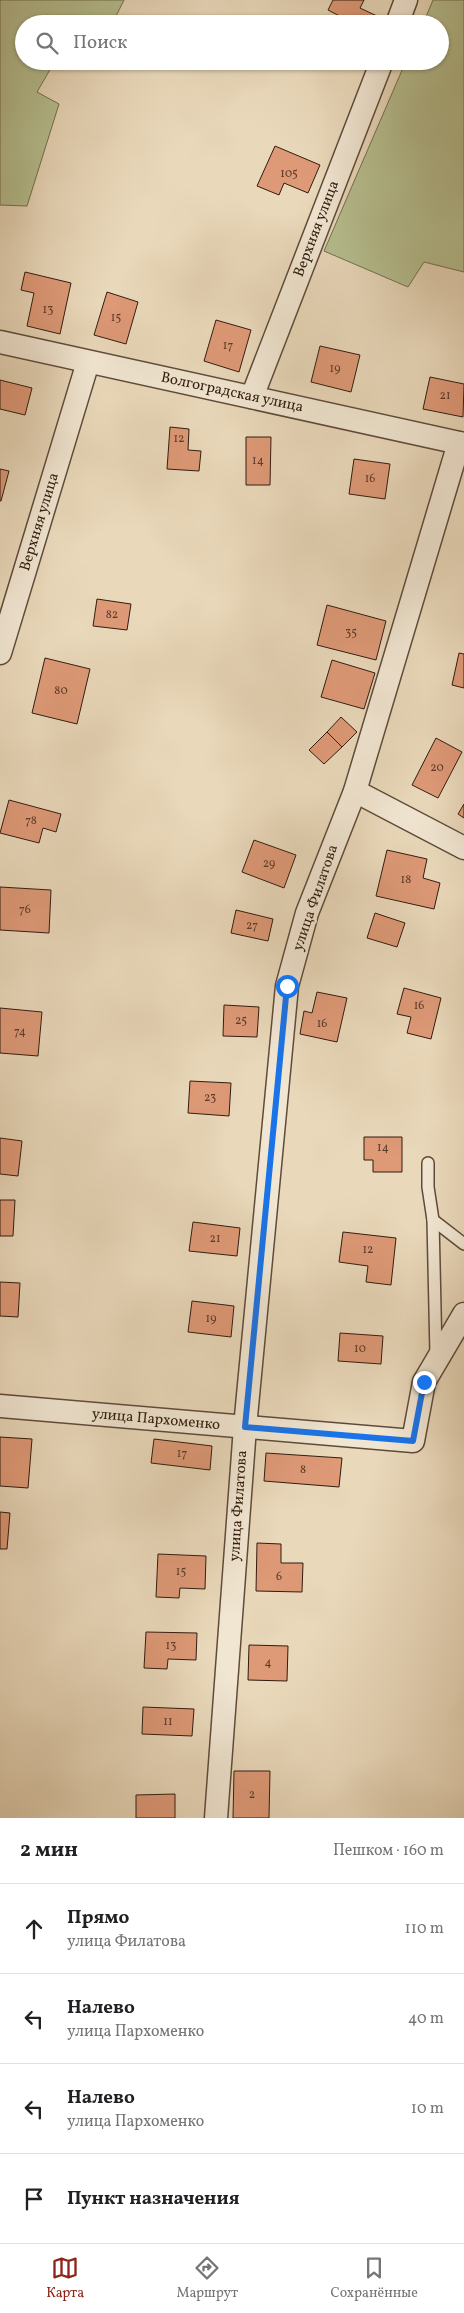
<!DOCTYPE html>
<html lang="ru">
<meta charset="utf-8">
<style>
:root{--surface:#fff;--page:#f6f6f6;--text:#202124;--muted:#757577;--line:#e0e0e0;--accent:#8f2418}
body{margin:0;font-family:Vollkorn,serif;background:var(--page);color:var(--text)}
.stop{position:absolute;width:15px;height:15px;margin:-11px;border:4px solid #1a73e8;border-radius:50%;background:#fff}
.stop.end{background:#1a73e8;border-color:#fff;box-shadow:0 1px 5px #0008}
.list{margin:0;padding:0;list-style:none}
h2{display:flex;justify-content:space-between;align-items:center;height:65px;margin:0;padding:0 20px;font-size:21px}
h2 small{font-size:16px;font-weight:400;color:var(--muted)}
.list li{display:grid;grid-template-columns:32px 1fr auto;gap:15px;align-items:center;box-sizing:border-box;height:90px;padding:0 20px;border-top:1px solid var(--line)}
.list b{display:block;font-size:19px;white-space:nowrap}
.list p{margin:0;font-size:16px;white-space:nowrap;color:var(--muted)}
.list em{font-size:16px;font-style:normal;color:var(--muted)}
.icon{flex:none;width:28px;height:28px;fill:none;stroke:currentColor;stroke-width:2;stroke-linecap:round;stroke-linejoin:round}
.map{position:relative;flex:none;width:464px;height:1818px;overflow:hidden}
.search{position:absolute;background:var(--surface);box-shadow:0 1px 4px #0004;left:15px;right:15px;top:15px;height:55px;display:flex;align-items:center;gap:12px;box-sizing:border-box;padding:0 18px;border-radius:28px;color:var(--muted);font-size:19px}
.sheet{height:425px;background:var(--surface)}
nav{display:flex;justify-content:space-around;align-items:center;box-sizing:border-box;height:70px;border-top:1px solid var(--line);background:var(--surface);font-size:14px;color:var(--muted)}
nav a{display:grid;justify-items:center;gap:2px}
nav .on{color:var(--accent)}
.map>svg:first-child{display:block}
</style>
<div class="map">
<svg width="464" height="1818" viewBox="0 0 464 1818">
<rect width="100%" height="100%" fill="#e9d8ba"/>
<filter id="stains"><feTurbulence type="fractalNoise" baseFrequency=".004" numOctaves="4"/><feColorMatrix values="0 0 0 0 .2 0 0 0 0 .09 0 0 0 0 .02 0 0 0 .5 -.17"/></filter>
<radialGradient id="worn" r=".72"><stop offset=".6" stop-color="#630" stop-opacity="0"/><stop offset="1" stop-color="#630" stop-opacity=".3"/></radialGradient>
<!-- green -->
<g fill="#b6bf90" stroke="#746e50">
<path d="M0,0h124l-12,24h-12l-19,-8 -4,8h-53v37h31l-18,31 22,12 -32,102 -27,-1z"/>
<path d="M433,0h31v272l-40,-10 -16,25 -84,-36 82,-190h34v-37h-17z"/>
</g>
<!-- building -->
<g fill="#de9977" stroke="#311c0f">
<path d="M333,0h31l-4,8 17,8 -4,8h-18l-27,-14z"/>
<path d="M275,146l45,19 -12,28 -24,-10 -5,12 -22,-9z"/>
<path d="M25,272l46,11 -11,51 -33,-8 7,-33 -13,-3z"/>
<path d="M107,292l31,10 -12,42 -32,-9z"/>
<path d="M216,320l35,10 -12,42 -35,-11z"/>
<path d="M320,346l40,9 -9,37 -40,-10z"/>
<path d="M430,377l34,7 -1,33 -40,-8z"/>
<path d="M0,380l32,8 -7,27 -25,-6z"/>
<path d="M170,427l19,2 -1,21 13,1 -2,20 -32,-2z"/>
<path d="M246,437h25l-1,48h-24z"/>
<path d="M354,459l36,5 -5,35 -36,-5z"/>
<path d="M0,469l9,2 -8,30h-1z"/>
<path d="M97,599l34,5 -4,26 -34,-4z"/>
<path d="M327,605l59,16 -10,39 -59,-15z"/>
<path d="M459,653l5,1v34l-12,-3z"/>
<path d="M45,658l45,11 -13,55 -45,-11z"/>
<path d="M332,660l43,13 -11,36 -43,-12z"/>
<path d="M341,717l16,15 -15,15 -15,-15z"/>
<path d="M327,732l15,15 -18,17 -15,-14z"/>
<path d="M436,738l26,14 -24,46 -26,-13z"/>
<path d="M9,800l52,14 -5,18 -13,-4 -4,15 -39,-10z"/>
<path d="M464,804v14l-6,-4z"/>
<path d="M254,840l42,15 -12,33 -42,-16z"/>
<path d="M387,850l40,9 -4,19 17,5 -6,26 -58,-13z"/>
<path d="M0,887l51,3 -2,43 -49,-3z"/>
<path d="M236,910l37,9 -5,22 -37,-8z"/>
<path d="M375,913l30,10 -8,24 -30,-9z"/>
<path d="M404,988l37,10 -10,41 -24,-6 4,-16 -14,-3z"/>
<path d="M317,992l30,6 -10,44 -37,-8 4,-23 8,2z"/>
<path d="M224,1005l35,2 -2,30 -34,-1z"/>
<path d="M0,1008l42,4 -4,44 -38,-3z"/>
<path d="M190,1081l41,2 -2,33 -41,-3z"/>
<path d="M364,1137h38v35h-29v-12h-9z"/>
<path d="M0,1138l22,3 -4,35 -18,-2z"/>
<path d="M0,1200h15l-2,36h-13z"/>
<path d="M193,1222l47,6 -3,28 -48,-5z"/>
<path d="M343,1232l53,6 -5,47 -25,-3 2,-16 -29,-4z"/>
<path d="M0,1282l20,1 -2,34 -18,-1z"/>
<path d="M192,1301l42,5 -3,31 -43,-5z"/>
<path d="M340,1333l43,3 -2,28 -43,-3z"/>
<path d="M0,1437l32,2 -4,49 -28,-2z"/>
<path d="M154,1439l58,7 -2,24 -59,-7z"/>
<path d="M266,1453l76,5 -3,29 -75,-6z"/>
<path d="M0,1512l10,1 -3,36h-7z"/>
<path d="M257,1543l24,1v19h22l-1,29 -46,-1z"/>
<path d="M158,1554l48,2 -1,33 -25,-1 -1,10 -23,-1z"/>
<path d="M146,1632l51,1 -1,27 -28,-1 -1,10 -23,-1z"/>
<path d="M249,1645l39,1 -1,35 -39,-1z"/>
<path d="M143,1707l51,2 -2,27 -50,-2z"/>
<path d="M234,1771h36l-1,47h-36z"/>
<path d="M175,1794v24h-39v-23z"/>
</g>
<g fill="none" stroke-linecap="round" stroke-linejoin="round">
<!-- service casing -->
<g stroke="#5f4b3a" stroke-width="14">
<g id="service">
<path d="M428,1163v24l5,33 31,24"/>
<path d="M433,1220l3,134"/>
</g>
</g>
<!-- minor casing -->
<g stroke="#5f4b3a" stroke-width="25">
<g id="minor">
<path d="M397,24l9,-24"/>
<path d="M0,342l464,102"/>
<path d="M252,397l130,-336"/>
<path d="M0,653l88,-291"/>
<path d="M355,791l109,57"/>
<path d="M0,1406l413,35 11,-59 40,-68"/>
<path d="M216,1818l29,-391 42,-441 20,-73 48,-122 104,-348"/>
</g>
</g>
<!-- service -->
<use href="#service" stroke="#f1e6d2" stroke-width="11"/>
<!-- minor -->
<use href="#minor" stroke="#f1e6d2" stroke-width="22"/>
</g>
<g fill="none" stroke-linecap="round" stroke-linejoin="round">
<!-- route -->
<path stroke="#1a73e8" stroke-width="6" d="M287,986l-42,441 168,14 11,-59"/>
</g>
<g text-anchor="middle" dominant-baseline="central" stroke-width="5" stroke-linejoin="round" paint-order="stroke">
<!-- number labels -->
<g font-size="12" fill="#5c3b29">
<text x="289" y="174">105</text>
<text x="48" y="310">13</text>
<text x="116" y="318">15</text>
<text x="228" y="346">17</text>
<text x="335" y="369">19</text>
<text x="445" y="396">21</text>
<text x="179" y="439">12</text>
<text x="258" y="461">14</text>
<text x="370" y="479">16</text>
<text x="112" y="615">82</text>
<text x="351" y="633">35</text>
<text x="61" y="691">80</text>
<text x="437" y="768">20</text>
<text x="31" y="821">78</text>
<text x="269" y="864">29</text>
<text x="406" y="880">18</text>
<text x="25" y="910">76</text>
<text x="252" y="926">27</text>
<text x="419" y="1006">16</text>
<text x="241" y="1021">25</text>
<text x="322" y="1024">16</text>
<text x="20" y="1032">74</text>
<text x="210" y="1098">23</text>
<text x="383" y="1148">14</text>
<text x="215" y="1239">21</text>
<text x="368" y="1250">12</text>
<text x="211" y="1319">19</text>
<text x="360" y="1349">10</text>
<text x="182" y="1454">17</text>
<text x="303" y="1470">8</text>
<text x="181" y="1572">15</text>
<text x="279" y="1577">6</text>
<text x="171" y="1646">13</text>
<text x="268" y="1663">4</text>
<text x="168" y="1722">11</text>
<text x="252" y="1795">2</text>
</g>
<!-- street labels -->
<g font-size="15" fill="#311c0f" stroke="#f1e6d2">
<text transform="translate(317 229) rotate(-69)">Верхняя улица</text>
<text transform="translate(232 393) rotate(12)">Волгоградская улица</text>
<text transform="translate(40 522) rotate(-73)">Верхняя улица</text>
<text transform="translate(316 898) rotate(-71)">улица Филатова</text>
<text transform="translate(156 1420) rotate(5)">улица Пархоменко</text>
<text transform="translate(239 1506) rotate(-86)">улица Филатова</text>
</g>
</g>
<rect width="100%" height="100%" filter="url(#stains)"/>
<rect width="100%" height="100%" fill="url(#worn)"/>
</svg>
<div class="stop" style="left:287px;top:986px"></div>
<div class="stop end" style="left:424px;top:1382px"></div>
<div class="search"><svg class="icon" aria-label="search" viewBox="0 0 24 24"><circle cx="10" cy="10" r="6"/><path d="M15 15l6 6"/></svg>Поиск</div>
</div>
<section class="sheet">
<h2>2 мин<small>Пешком · 160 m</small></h2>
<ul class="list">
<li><svg class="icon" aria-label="ahead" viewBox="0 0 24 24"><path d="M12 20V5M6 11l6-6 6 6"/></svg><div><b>Прямо</b><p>улица Филатова</p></div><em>110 m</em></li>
<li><svg class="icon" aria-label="left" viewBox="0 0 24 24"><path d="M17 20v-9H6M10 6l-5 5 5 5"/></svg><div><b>Налево</b><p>улица Пархоменко</p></div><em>40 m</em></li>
<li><svg class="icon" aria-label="left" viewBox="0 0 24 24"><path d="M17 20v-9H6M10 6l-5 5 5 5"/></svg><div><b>Налево</b><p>улица Пархоменко</p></div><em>10 m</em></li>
<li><svg class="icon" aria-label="arrive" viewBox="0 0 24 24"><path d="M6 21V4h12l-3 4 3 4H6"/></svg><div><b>Пункт назначения</b></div></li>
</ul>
</section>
<nav>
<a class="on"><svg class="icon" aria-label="map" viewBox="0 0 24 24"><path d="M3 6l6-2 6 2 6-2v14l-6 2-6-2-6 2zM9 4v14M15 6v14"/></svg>Карта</a>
<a><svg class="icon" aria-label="directions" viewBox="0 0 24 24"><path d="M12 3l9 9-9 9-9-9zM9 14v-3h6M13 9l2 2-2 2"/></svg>Маршрут</a>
<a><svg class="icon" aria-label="saved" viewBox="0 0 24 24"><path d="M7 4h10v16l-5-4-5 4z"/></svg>Сохранённые</a>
</nav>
